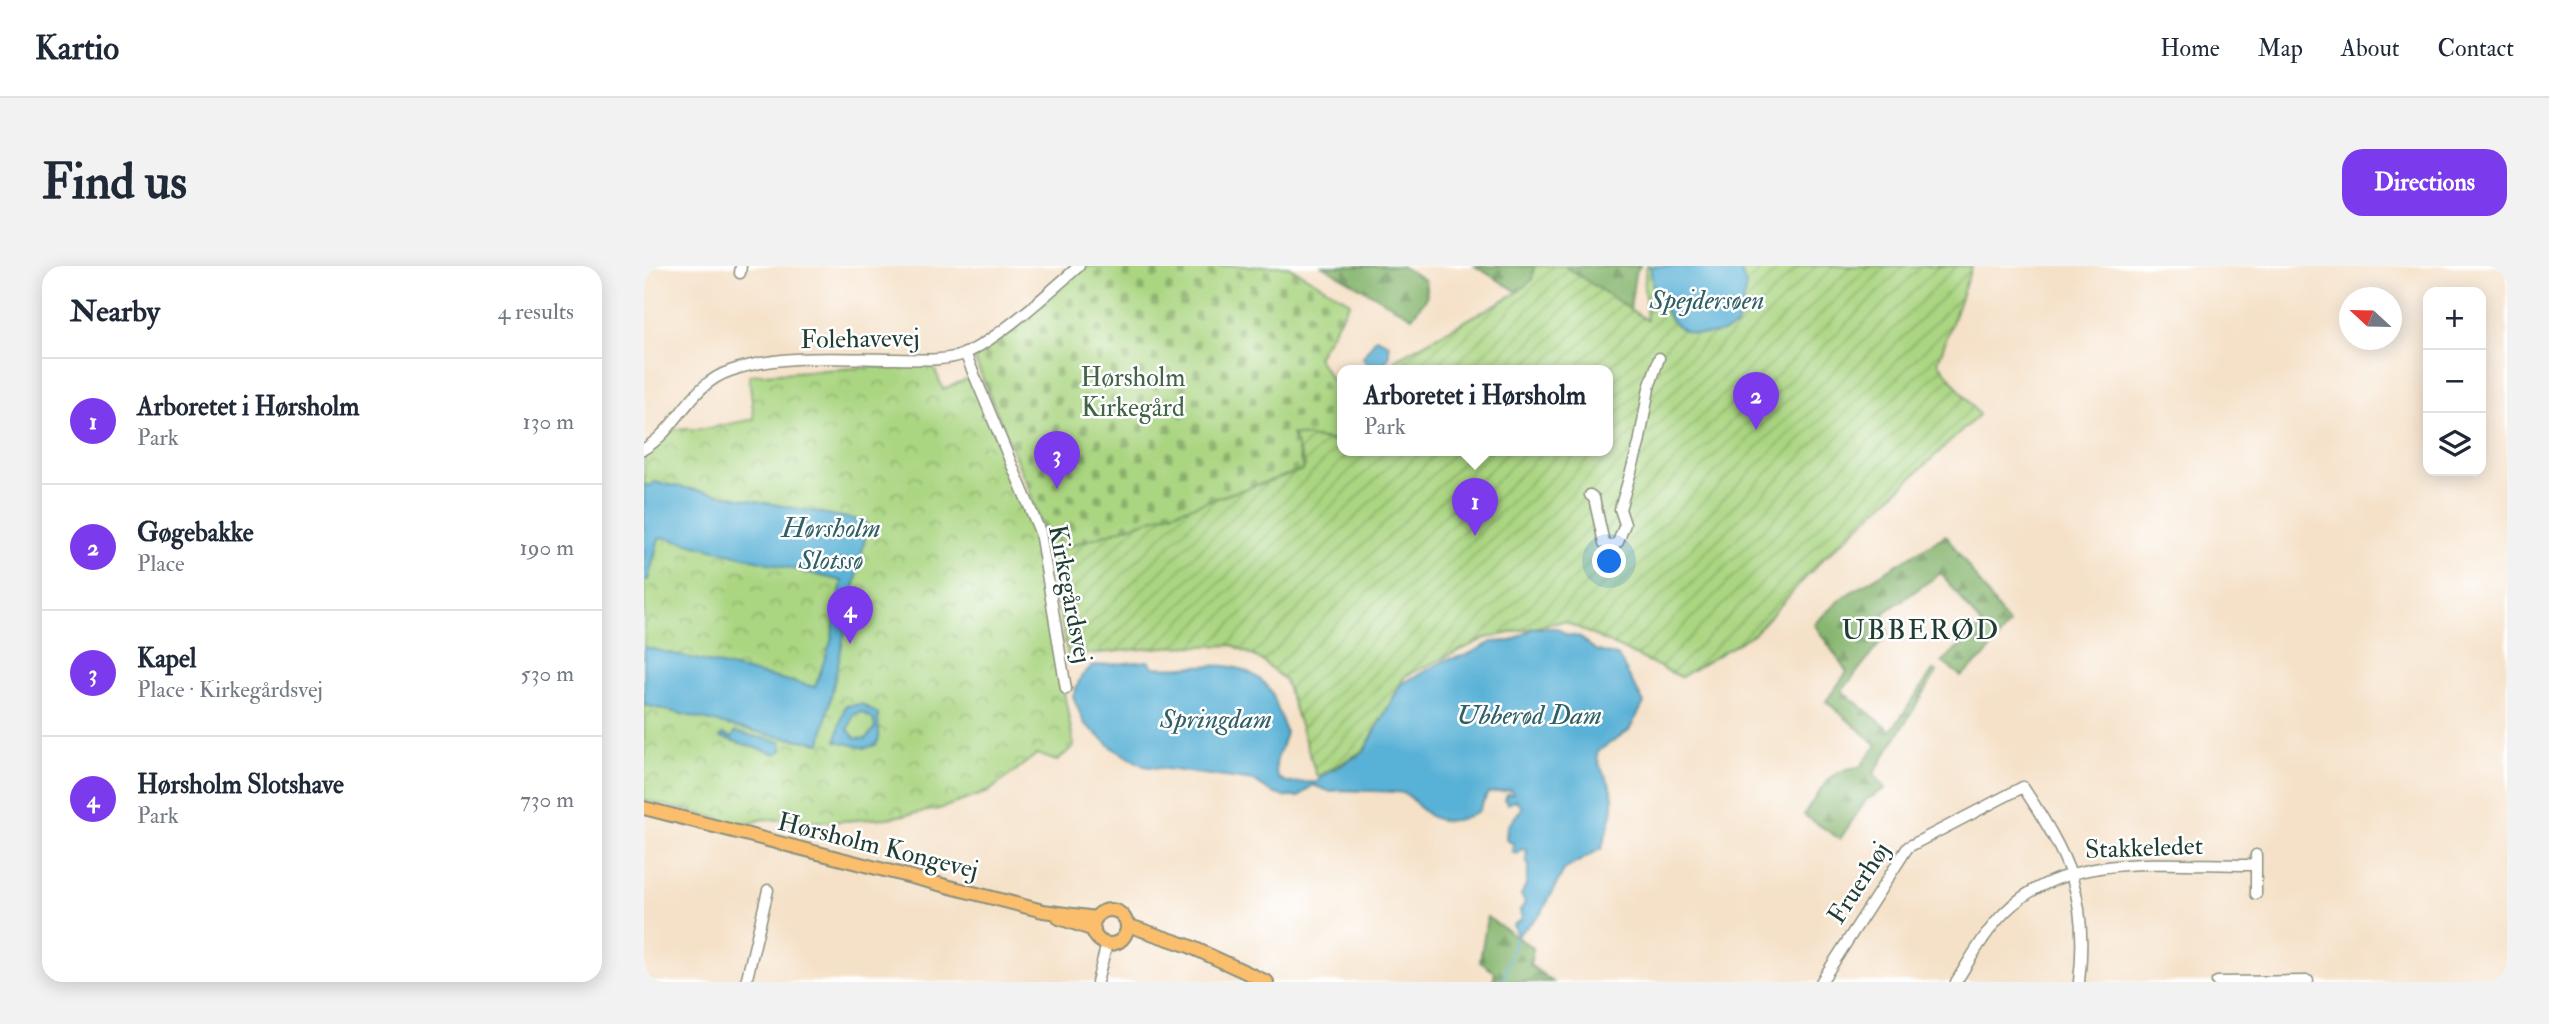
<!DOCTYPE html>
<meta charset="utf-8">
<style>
:root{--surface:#fff;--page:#f2f2f3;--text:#1f2937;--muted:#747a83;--line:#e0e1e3;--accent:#7c3aed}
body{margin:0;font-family:"IM FELL Double Pica",serif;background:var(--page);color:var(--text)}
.controls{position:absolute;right:21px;top:21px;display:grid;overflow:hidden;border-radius:14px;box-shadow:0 4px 18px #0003}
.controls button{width:63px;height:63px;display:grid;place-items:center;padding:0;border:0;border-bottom:2px solid var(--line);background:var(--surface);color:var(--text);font:35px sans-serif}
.compass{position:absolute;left:1695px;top:21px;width:63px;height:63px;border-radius:50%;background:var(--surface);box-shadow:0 4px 18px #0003;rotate:292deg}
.you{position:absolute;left:966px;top:296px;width:24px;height:24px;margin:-18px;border:5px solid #fff;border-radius:50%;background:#1a73e8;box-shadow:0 0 0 10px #1a73e833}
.badge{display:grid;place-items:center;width:46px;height:46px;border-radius:50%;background:var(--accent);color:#fff;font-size:23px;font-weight:700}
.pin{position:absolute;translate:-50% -58px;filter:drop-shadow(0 2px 4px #0008)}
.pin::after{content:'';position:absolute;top:37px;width:24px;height:21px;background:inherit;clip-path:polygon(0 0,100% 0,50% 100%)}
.popup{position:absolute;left:693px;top:99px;width:276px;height:91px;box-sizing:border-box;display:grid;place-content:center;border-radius:14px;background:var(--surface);filter:drop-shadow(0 2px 5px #0005);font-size:23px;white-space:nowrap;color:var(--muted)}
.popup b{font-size:26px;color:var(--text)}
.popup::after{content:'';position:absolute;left:50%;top:100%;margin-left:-14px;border:14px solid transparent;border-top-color:var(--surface)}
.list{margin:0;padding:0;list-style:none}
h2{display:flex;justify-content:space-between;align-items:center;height:91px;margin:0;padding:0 28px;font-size:30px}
h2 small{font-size:23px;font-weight:400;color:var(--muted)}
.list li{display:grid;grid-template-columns:46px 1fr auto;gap:21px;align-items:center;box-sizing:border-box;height:126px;padding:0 28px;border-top:2px solid var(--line)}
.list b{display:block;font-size:26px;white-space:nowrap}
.list p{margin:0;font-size:23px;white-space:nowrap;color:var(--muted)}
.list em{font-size:23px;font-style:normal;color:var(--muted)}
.icon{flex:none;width:38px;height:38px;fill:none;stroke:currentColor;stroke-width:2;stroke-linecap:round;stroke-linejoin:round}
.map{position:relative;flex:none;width:1863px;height:716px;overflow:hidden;border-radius:21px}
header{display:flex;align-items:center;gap:42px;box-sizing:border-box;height:98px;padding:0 35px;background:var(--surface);border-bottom:2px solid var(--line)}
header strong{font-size:33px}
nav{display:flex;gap:38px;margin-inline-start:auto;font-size:24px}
.intro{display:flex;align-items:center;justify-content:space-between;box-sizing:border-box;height:168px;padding:0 42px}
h1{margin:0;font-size:49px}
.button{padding:18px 32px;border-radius:21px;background:var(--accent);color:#fff;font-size:24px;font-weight:700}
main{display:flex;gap:42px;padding:0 42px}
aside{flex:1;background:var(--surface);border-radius:21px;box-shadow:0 4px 18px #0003}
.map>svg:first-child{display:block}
</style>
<header>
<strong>Kartio</strong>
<nav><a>Home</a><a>Map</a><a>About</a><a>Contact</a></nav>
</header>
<div class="intro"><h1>Find us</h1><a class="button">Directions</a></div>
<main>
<aside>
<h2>Nearby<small>4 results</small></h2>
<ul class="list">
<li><span class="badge">1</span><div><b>Arboretet i Hørsholm</b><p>Park</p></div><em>130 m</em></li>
<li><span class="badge">2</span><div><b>Gøgebakke</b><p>Place</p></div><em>190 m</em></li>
<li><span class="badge">3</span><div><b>Kapel</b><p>Place · Kirkegårdsvej</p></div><em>530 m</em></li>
<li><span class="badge">4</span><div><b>Hørsholm Slotshave</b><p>Park</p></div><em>730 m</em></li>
</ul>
</aside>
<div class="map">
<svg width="1863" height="716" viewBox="0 0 1863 716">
<defs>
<pattern id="forest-firs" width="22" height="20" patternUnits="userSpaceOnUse" patternTransform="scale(1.75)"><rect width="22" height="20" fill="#87b66f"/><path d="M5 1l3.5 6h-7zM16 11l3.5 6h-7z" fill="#6e955c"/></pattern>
<pattern id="cemetery-stones" width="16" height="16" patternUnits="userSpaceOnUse" patternTransform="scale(1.75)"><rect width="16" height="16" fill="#aad581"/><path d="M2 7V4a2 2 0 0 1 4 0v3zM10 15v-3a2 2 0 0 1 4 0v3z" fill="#8aae6a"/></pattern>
<pattern id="park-crowns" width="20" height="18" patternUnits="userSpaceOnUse" patternTransform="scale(1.75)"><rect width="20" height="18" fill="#aad581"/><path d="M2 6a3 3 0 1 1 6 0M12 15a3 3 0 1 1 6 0" fill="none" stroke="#8aae6a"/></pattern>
<pattern id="garden-furrows" width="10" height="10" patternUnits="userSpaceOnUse" patternTransform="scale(1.75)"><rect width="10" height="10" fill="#aad581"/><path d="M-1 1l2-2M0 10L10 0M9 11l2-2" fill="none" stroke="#8aae6a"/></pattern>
</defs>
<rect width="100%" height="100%" fill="#fff"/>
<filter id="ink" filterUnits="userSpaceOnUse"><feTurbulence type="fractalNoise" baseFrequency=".0143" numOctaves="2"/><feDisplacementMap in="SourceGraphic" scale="14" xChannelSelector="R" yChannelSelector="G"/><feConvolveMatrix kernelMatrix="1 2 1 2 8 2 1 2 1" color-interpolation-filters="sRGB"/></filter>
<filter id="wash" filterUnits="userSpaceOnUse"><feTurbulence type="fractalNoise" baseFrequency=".00686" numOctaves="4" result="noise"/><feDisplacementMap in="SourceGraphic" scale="28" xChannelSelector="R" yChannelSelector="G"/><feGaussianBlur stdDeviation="1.57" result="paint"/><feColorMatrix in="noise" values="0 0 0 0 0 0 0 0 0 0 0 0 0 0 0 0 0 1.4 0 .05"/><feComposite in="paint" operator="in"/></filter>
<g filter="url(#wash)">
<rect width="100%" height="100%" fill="#f5e1c8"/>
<!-- forest -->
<g fill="url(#forest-firs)" stroke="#537a52" stroke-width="2">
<path d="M679,0h78l24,14 2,17 -15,20z"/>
<path d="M831,0h59l-2,14 -14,12z"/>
<path d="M920,0h76l-5,7 -5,36z"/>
<path d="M1302,269l63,90 -25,32 -23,19 -19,-14 40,-36 -41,-53 -57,40 4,20 -46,58 49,40 42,-60 4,1 -63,101 11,16 -19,11 -26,39 -36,-24c16,-24 25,-47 56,-48l17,-22 -51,-44 21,-29 -33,-48 29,-27z"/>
<path d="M843,651l46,31 -3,17 23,17h-60l2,-10 -15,-10z"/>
</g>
<!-- cemetery -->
<path fill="url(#cemetery-stones)" stroke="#64895a" stroke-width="2" d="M443,0h201l62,36 -33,55 25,39v46l-48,-7 9,35 -253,83 -22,-66 -56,-134z"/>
<!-- park -->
<path fill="url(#park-crowns)" stroke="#64895a" stroke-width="2" d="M288,97l11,26 29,-12 64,166 38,203 -17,15 -20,-7 -49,38 -49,17 -52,9 -60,4 -64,-3 -18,6 -101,-25v-345l28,-26h33l49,-10 -5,-44z"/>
<!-- garden -->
<path fill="url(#garden-furrows)" stroke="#64895a" stroke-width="2" d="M890,0h30l83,54 -3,-34 2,-20h326l-34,96 41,53 -159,147 -65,71 -74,44 -117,-56 -78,17 -81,38 -41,74 -47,27 -32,-97 -25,-21 -27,-14 -69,2 -96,9 -20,-103 255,-83 2,-4 -13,-32 50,9v7h266v-80h-218l6,-11 122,-67 14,-12z"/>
<!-- water -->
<g fill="#58b1d6" stroke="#3c7785" stroke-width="2" fill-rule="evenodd">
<path d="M1006,0h90l6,21 -9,39c-20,12 -56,13 -69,-11 -6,-12 -5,-19 -15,-28z"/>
<path d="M732,72l13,6v13l-7,11h-14l-5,-11z"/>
<path d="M10,216l211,39 2,8 -46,214 -47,-7 -130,-31v-58l171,40 16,-46 11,-60 -179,-44 -4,2 -11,41 -4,1v-97l5,2z"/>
<path d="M890,362h23l10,7 13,2 15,13 23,6 26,47 -15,27 -32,22c0,16 10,23 14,36 7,23 -5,40 -9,60l-38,22 -22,42 -25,24 -4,-11 9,-6 -2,-8 5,-8 -4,-8 5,-10 3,-22 -3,-2 1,-11 -5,-1 -5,5 -5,-2 2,-8 -8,-4 1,-13 15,-19 -6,-8 -8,4 -3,-4 2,-6h6l-2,-4 -23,3 -10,18c-18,11 -39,15 -56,-1 -8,-8 -9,-13 -19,-17 -3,-1 -58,-3 -66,-3l-6,2 -18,-7 -14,12c-22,1 -29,-5 -45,-16l-110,-15 -30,-17 -30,-26 -11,-27 8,-19 11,-11 56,-5 5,6c40,4 83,-15 115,20 7,7 13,35 18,45 -3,16 -15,30 -8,46l10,5 29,-1 4,-5 43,-25 37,-68 45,-24 21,-5 25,-13 20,-1z"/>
<path d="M218,438l16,10 1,25 -3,6 -11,3 -29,-7 9,-35zM218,446l11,7 2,9 -9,11 -11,-1 -7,-8 6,-16z"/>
<path d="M91,466l46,10 1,8 -6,4 -56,-17 3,-3 9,4z"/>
</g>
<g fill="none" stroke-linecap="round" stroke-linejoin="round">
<!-- stream -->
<path stroke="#58b1d6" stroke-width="2" d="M859,716l13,-46"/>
</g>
</g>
<g filter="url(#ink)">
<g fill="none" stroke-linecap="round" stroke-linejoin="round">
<!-- minor casing -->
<g stroke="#8a8f7e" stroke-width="13">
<g id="minor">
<path d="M96,7l1,-7"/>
<path d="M321,87l75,179 26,157"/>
<path d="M0,183c34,-20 46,-65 86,-78 51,-18 112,-12 165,-12 22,0 48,3 69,-5 33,-14 87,-63 115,-88"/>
<path d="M946,229l4,3 10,45 7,4 7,-5 7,-18 -5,-15 19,-65 10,-56 10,-30"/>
<path d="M1612,589v39"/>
<path d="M102,716l22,-92"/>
<path d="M453,716l10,-39"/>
<path d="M1177,716l87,-135 115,-60c46,70 66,109 56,195"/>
<path d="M1312,716c15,-24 29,-50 49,-70 62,-63 169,-46 250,-47"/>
<path d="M1573,716l91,-1"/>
</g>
</g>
<!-- major casing -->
<g stroke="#8a8f7e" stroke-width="16">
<g id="major">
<path d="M0,542l399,103 53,7"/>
<circle cx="466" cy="661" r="17"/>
<path d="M415,652l35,12"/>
<path d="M483,659l62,21 78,36"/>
</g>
</g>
<!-- minor -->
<use href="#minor" stroke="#fff" stroke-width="10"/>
<!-- major -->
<use href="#major" stroke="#fabe6d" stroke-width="12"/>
</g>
</g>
<g text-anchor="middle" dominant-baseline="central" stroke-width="5" stroke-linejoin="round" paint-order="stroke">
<!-- street labels -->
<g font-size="26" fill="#1f3d34" stroke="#fff">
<text transform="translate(216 73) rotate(-1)">Folehavevej</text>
<text transform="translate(426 328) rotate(79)">Kirkegårdsvej</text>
<text transform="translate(234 580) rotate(14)">Hørsholm Kongevej</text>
<text transform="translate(1500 582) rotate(-2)">Stakkeledet</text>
<text transform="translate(1215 617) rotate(-57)">Fruerhøj</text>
</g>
<!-- park labels -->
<g font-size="26" fill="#426347" stroke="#fff">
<text x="489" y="112">Hørsholm<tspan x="489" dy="30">Kirkegård</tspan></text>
</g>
<!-- water labels -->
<g font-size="28" font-style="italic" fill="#306065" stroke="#fff">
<text x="1063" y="34">Spejdersøen</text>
<text x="187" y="262">Hørsholm<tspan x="187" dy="32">Slotssø</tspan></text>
<text x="885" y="449">Ubberød Dam</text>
<text x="572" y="453">Springdam</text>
</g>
<!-- neighbourhood labels -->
<g font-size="28" letter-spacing="2" fill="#1f3d34" stroke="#fff">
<text x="1277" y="364">UBBERØD</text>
</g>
</g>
</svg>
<div class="controls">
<button>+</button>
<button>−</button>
<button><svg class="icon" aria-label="layers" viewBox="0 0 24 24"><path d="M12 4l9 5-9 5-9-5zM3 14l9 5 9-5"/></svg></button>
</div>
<svg class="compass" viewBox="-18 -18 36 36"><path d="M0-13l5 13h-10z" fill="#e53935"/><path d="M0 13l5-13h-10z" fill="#747a83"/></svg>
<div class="you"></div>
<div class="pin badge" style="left:831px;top:270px">1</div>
<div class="popup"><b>Arboretet i Hørsholm</b>Park</div>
<div class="pin badge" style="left:1112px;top:164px">2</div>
<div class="pin badge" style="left:413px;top:223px">3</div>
<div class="pin badge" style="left:206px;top:378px">4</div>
</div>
</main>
